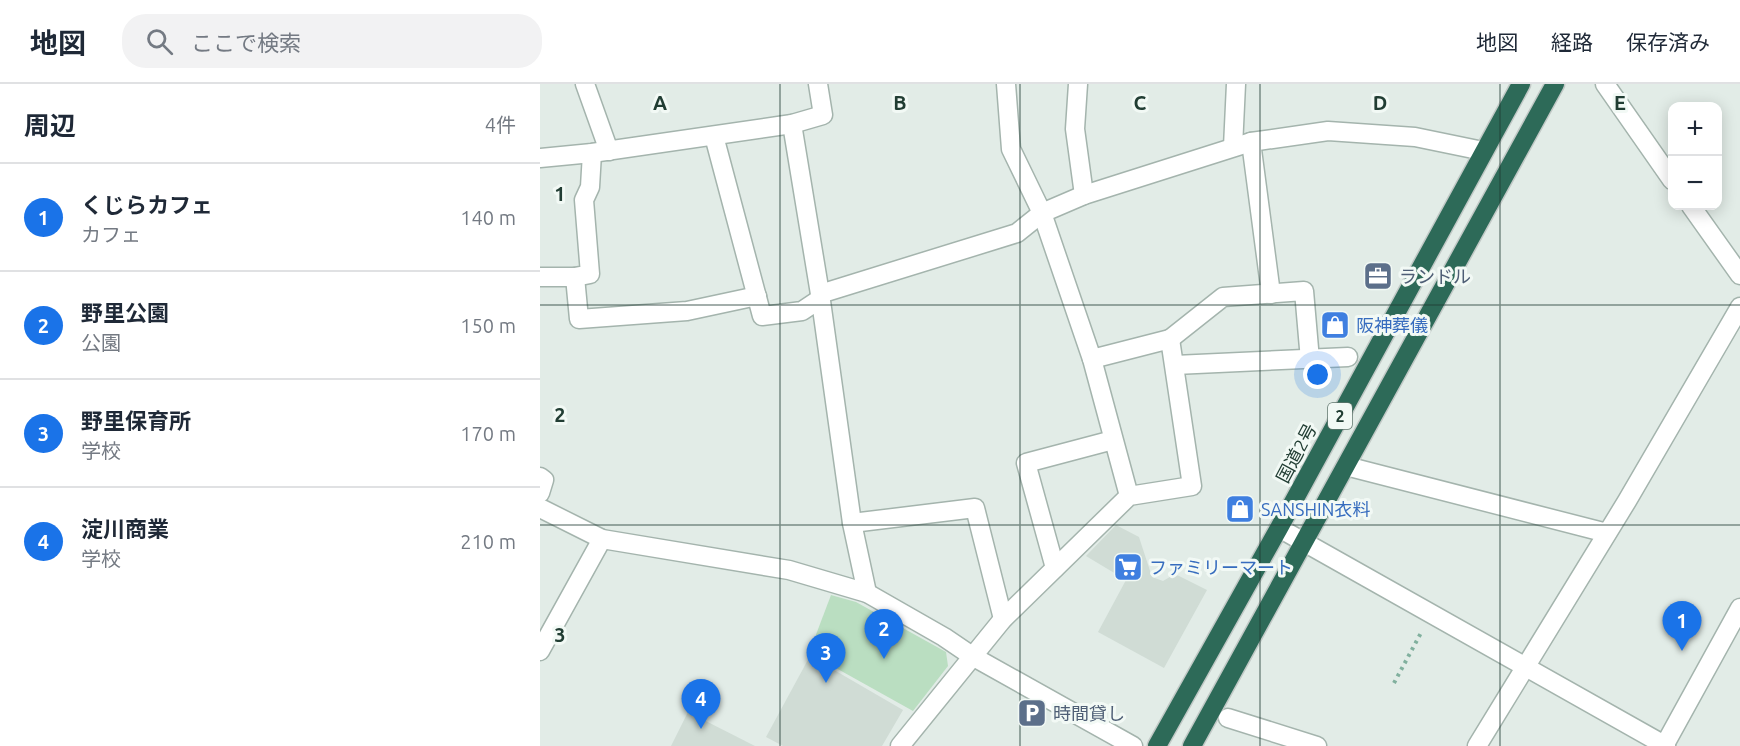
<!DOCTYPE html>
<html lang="ja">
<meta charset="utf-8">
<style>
:root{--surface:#fff;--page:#f2f2f3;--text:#1f2937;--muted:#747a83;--line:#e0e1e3;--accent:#1a73e8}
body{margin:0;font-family:Ubuntu,"Noto Sans JP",sans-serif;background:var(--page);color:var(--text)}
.controls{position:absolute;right:18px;top:18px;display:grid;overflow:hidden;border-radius:12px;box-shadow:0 3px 15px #0003}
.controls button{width:54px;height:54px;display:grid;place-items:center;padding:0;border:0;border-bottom:2px solid var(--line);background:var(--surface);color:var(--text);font:30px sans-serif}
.you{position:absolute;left:778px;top:291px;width:21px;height:21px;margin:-15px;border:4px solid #fff;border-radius:50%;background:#1a73e8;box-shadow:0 0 0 9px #1a73e833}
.badge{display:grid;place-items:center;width:39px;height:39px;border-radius:50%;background:var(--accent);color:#fff;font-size:20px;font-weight:700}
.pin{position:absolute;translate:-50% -50px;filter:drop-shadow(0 2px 3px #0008)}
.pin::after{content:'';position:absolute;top:32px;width:21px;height:18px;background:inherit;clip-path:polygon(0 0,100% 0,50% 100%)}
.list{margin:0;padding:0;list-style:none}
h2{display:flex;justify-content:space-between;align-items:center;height:78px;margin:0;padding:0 24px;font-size:26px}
h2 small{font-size:20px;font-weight:400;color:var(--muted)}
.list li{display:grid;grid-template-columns:39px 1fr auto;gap:18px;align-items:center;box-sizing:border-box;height:108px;padding:0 24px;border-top:2px solid var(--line)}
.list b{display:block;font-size:22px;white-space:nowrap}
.list p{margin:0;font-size:20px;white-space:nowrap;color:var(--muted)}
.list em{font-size:20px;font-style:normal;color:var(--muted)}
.icon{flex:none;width:33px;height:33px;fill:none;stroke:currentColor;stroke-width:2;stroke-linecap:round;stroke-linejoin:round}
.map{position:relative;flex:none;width:1200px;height:662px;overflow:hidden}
header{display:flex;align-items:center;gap:36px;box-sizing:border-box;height:84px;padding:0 30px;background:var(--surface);border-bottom:2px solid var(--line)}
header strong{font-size:28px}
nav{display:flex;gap:33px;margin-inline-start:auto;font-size:21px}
.search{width:420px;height:54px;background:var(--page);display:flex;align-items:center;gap:15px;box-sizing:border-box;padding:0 21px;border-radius:24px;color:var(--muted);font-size:22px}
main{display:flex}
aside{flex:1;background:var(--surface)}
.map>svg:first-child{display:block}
</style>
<header>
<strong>地図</strong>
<div class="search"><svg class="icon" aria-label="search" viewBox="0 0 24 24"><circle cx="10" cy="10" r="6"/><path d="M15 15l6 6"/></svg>ここで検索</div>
<nav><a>地図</a><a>経路</a><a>保存済み</a></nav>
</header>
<main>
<aside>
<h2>周辺<small>4件</small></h2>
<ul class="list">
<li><span class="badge">1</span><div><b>くじらカフェ</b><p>カフェ</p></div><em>140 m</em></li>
<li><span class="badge">2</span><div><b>野里公園</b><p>公園</p></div><em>150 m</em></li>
<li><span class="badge">3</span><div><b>野里保育所</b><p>学校</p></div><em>170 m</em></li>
<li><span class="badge">4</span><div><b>淀川商業</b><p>学校</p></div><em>210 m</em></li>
</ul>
</aside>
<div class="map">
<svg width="1200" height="662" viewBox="0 0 1200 662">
<rect width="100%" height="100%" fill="#e2ece7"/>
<!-- built -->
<g fill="#d0dcd5">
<path d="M576,441l23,12 13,40 11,4 12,-7 32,16 -43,78 -66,-36 28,-52 -40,-24z"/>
<path d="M270,572l93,54 -21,36h-99l-17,-9z"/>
<path d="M148,628l67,34h-84z"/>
</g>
<!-- green -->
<path fill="#badec1" d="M291,511l25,7 90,50 2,14 -35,45 -104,-58z"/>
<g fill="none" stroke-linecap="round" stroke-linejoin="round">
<!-- minor casing -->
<g stroke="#a4b4ad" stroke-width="21">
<g id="minor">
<path d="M45,0l24,67"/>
<path d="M466,0l5,65 31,64 50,146 37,137"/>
<path d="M538,0l-3,45 9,66"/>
<path d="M1065,0l67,96"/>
<path d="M252,40l28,170 32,229 15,70"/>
<path d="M174,52l48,180 40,-5 18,-12"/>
<path d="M711,58l20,152"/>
<path d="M693,63l3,-63"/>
<path d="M0,74l52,-5 200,-29 31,-9 -5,-31"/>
<path d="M1151,122l49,69"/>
<path d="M0,193h35l4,42 108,-8 70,-15"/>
<path d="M35,193l15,-3 -6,-74 6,-13 2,-34"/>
<path d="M280,210l197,-61 25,-20 42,-18 167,-53 77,-11 87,6 68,14"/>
<path d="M630,255l53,-42 81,-6 6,69"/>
<path d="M635,281l173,-8"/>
<path d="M806,382l261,67"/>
<path d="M0,393l4,3 -4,13"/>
<path d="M0,424l62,31 187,31 78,23 77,44 28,19 161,90"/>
<path d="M312,439l123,-15 28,111"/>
<path d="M739,444l387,218"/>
<path d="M515,484l-29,-105 87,-23"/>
<path d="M0,567l62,-112"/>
<path d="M688,634l89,28"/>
<path d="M360,662l103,-127 126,-123 63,-10 -22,-147 -78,20"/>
<path d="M937,662l150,-245 113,-194"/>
<path d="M1124,662l76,-138"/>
</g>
</g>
<!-- highway casing -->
<g stroke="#c1c9c6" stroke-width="21">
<g id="highway">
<path d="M617,662l122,-218 242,-444"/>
<path d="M652,662l363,-662"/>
</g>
</g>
<!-- path -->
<path stroke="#81b09e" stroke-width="4" stroke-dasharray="3 4.5" stroke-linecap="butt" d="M854,599l28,-52"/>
<!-- minor -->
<use href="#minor" stroke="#fff" stroke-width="18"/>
<!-- highway -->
<use href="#highway" stroke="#2d6a58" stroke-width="18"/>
</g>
<!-- grid -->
<path fill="none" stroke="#213d33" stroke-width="1.5" stroke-opacity="0.55" d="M240,0v662M480,0v662M720,0v662M960,0v662M0,221h1200M0,441h1200"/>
<!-- icons -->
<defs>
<g id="office-square" transform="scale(1.5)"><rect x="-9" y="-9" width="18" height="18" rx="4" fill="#5c6f8a" stroke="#f2f9f5"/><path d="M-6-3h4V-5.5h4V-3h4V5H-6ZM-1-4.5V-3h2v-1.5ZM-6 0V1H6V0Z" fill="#fff"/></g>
<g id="shop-square" transform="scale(1.5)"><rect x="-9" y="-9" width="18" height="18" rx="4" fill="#3f7fe0" stroke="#f2f9f5"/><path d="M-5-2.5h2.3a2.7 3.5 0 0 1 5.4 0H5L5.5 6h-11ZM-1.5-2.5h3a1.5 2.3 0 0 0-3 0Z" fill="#fff"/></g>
<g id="supermarket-square" transform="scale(1.5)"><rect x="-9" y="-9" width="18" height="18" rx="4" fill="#3f7fe0" stroke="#f2f9f5"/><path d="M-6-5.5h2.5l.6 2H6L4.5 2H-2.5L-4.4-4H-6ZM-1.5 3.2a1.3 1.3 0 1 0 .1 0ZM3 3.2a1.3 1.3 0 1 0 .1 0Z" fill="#fff"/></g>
<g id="parking-square" transform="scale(1.5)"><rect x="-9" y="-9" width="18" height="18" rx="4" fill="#5c6f8a" stroke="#f2f9f5"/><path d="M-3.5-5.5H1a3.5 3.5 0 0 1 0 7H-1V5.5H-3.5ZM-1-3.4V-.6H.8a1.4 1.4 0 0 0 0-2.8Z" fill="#fff"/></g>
</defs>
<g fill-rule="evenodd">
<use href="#office-square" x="838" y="192"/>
<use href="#shop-square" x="795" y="241"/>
<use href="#shop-square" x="700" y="425"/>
<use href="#supermarket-square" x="588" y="483"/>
<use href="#parking-square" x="492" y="629"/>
</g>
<g text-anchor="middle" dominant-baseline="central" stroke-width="6" stroke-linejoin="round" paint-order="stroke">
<!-- shield labels -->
<rect fill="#f2f9f5" stroke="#60756d" stroke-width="1.5" x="788" y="319" width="24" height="26" rx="4.5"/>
<g font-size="16" font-weight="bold" fill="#213d33">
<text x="800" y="332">2</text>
</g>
<!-- service labels -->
<g font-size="18" fill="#4e5e75" stroke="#f2f9f5" text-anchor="start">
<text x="859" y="192">ランドル</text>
<text x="513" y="629">時間貸し</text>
</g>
<!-- shop labels -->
<g font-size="18" fill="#366cbe" stroke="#f2f9f5" text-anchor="start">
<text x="816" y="241">阪神葬儀</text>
<text x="721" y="425">SANSHIN衣料</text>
<text x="609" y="483">ファミリーマート</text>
</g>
<!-- street labels -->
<g font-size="18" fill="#213d33" stroke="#f2f9f5">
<text transform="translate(756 369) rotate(-62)">国道2号</text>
</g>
</g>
<g font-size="20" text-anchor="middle" font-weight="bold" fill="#213d33" stroke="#f2f9f5" stroke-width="6" stroke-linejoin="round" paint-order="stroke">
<text x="120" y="26">A</text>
<text x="360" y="26">B</text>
<text x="600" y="26">C</text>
<text x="840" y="26">D</text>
<text x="1080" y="26">E</text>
<text x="20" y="117">1</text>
<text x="20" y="338">2</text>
<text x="20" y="558">3</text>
</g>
</svg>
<div class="controls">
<button>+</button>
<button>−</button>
</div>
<div class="you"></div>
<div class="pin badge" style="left:1142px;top:567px">1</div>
<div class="pin badge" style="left:344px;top:575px">2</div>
<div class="pin badge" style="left:286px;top:599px">3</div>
<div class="pin badge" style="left:161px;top:645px">4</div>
</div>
</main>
